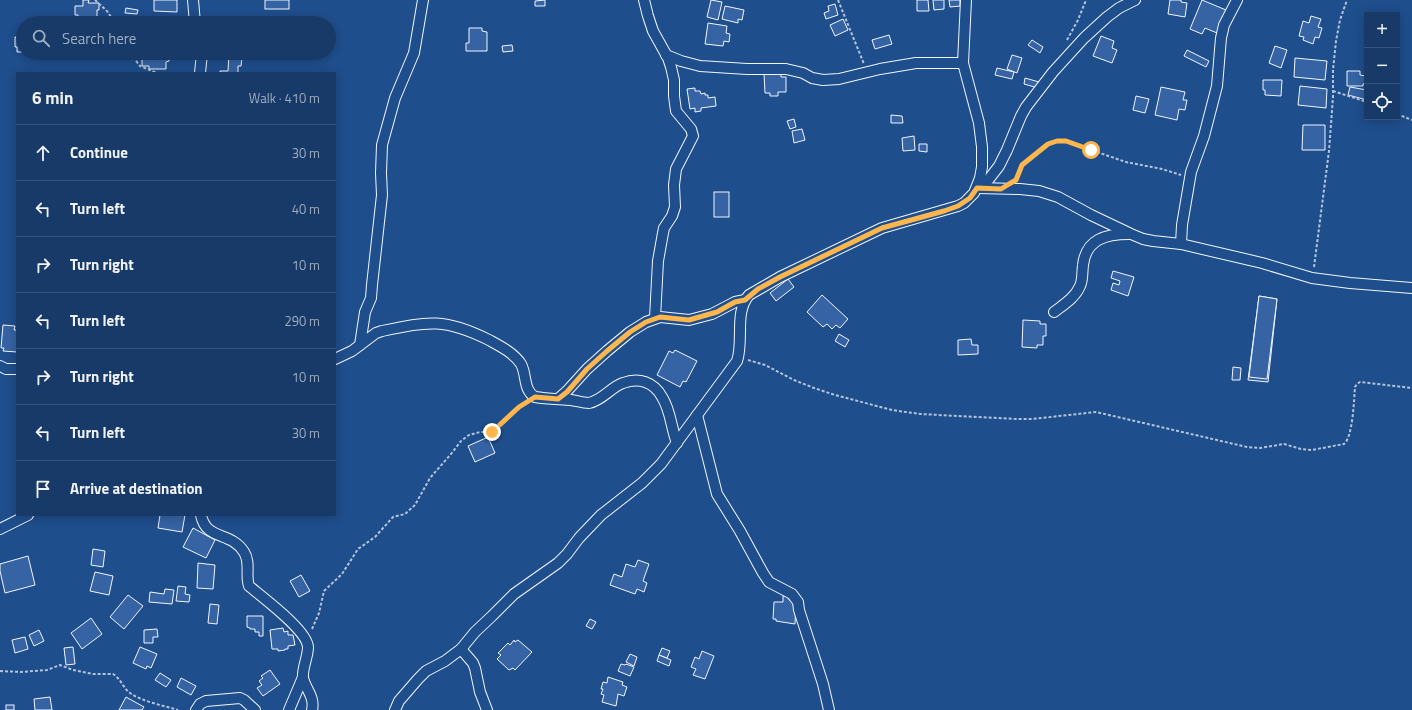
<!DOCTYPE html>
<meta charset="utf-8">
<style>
:root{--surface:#173a69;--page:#20416f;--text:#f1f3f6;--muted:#9eadc0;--line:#36547d}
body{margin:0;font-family:"Titillium Web",sans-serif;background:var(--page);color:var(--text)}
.controls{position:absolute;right:12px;top:12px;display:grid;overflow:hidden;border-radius:0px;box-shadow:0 2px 10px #0003}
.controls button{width:36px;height:36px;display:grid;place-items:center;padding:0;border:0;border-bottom:1px solid var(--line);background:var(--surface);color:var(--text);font:20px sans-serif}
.stop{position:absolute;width:12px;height:12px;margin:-9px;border:3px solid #ffb74d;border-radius:50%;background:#fff}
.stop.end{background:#ffb74d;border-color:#fff;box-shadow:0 1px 4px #0008}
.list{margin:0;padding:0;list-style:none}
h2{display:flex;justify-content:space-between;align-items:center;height:52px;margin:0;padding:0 16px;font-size:17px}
h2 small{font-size:13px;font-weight:400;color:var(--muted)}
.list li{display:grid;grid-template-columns:26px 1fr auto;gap:12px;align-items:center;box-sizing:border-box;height:56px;padding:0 16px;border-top:1px solid var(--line)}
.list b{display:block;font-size:15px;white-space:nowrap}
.list em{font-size:13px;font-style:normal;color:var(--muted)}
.icon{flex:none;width:22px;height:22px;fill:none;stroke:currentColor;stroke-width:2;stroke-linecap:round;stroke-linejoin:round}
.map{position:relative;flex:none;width:1412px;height:710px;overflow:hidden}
.search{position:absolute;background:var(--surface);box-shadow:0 2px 10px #0003;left:16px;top:16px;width:320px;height:44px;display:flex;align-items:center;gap:10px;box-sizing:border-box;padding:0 14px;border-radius:22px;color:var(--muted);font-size:15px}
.panel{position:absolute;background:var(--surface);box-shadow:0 2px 10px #0003;left:16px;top:72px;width:320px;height:444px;border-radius:0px}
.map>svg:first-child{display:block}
</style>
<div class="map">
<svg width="1412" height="710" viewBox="0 0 1412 710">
<rect width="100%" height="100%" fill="#1f4e8c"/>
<!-- building -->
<g fill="#3563a3" stroke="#f2f6ff">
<path d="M83,0h6l-1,3h11v7h-2v13h-19v-8h-3v-9h8z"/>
<path d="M154,0h23v12l-23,-1z"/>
<rect x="265" y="0" width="24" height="9"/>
<path d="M545,0v6h-10v-5z"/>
<path d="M711,0l11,2 -4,18 -11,-3z"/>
<path d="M917,0h11l1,11h-12z"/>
<path d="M933,0h11v9l-10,1z"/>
<path d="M949,0h11v6l-10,1z"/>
<path d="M1170,0h11v2l6,1 -2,14 -17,-3z"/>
<path d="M1202,0l24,10 -9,23 -12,-5 -3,6 -12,-5z"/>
<path d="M835,4l3,11 -12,4 -2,-6 5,-2 -1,-5z"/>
<path d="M725,6l19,4 -2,10 -4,-1v4l-16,-4z"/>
<path d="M126,8l12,2 -1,4 -12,-1z"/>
<path d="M1311,16l10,3 -3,8 4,1 -3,10 -4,-1 -2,7 -10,-4 1,-3 -5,-1 4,-15 6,2z"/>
<path d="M843,19l5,11 -13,6 -5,-11z"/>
<path d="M708,23l19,3 -1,7 4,1 -1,8 -5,-1 -1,5 -18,-2z"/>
<path d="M469,28h13v3l5,1v19h-21v-8h3z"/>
<path d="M18,32h5v20h-6v-5h-2v-10h4z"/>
<path d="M889,35l3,9 -17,5 -3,-9z"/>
<path d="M1101,36l13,5 -2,7 5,2 -5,13 -19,-7z"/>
<path d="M1032,40l11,7 -3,6 -12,-8z"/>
<path d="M512,45l1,6 -10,1 -1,-6z"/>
<path d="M1275,46l12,4 -6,18 -12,-5z"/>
<path d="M1187,50l22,11 -3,6 -22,-11z"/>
<path d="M149,53h20v8l-3,1v7h-17v-3h-7v-8l7,1z"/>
<path d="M229,53h10v5h3l-1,8h-3v7h-18v-2h8z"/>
<path d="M1012,55l10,3 -5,15 -10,-4z"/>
<path d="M1295,58l32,3 -2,19 -31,-3z"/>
<path d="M997,68l17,4 -2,7 -17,-4z"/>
<path d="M1347,71h13v4l6,1v8h-3v2h-16z"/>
<path d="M781,73v4h5v15h-8v4h-8v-3h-5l-1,-19z"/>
<path d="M1025,78l14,4 -1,6 -14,-4z"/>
<path d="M1263,80h19l-1,16 -16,-1v-5h-2z"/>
<path d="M1300,86l27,3 -1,19 -28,-3z"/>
<path d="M1161,87l24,5 -2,8h4l-2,10 -6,-1 -2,11 -22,-5z"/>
<path d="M1350,87l17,3v10l-19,-5z"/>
<path d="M695,88v3h5l1,3 4,-1v2h3v3l7,-1 1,9 -15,2v3l-6,1v-4l-5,1 -3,-20z"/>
<path d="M1136,96l13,3 -4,14 -12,-3z"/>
<path d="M891,115l11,1 1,7h-12z"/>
<path d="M794,119l2,8 -6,2 -3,-8z"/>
<path d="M1303,125h22v25h-23z"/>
<path d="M802,129l3,11 -11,3 -2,-12z"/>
<path d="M914,136l1,14 -12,1 -1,-13z"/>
<path d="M919,144h8v8l-8,-1z"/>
<rect x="714" y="192" width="15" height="25"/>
<path d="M1113,271l21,6 -6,19 -17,-6 2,-7 6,2 1,-4 -9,-3z"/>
<path d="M788,279l6,8 -18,14 -6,-8z"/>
<path d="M822,295l26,24 -8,9 -4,-3 -4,4 -5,-5 -4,3 -16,-15z"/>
<path d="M1259,296l18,3 -9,83 -20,-2z"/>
<path d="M1259,296l18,3 -10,80 -18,-2z"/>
<path d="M1023,320l17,1v3h6v12h-3v9h-6v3l-15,-1z"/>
<path d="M3,325l12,1 -1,4h3v22l-14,-1 1,-3h-3z"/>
<path d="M839,334l10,6 -4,7 -10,-6z"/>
<path d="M971,339l1,6h6v9l-20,1v-15z"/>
<path d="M675,350l22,11 -11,21 -3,-1 -3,6 -23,-12 12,-24 4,2z"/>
<path d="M1233,367l8,1 -1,12h-8z"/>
<path d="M488,437l7,16 -20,9 -7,-16z"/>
<path d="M160,515h25l-3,17 -24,-4z"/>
<path d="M193,528l22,12 -9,18 -23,-11z"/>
<path d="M93,549l12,2 -2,16 -12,-2z"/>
<path d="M28,556l7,29 -30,8 -5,-22v-7z"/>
<path d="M638,560l11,4 -6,17 4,2 -3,9 -7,-3 -2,5 -25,-9 4,-11 8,3 4,-13 9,3z"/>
<path d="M198,563l17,2 -2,24 -16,-1z"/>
<path d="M95,572l18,4 -4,19 -19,-4z"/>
<path d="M301,575l9,16 -11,6 -9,-16z"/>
<path d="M178,586l8,1 -1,7 5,1 -1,7 -13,-1z"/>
<path d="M165,589l9,1 -2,14 -23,-2 1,-10 14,2z"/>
<path d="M128,595l15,11 -19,23 -14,-12z"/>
<path d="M783,596h6v4l7,1 -1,23 -19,-3v-2h-3l1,-17h9z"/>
<path d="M210,604l9,1 -2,19 -9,-1z"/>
<path d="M247,616h16v20h-4v-4h-4v-3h-5v-1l-3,-1z"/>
<path d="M91,618l11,16 -20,15 -11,-16z"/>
<path d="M590,619l6,3 -4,7 -6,-3z"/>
<path d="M283,628l1,4 4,-1v4h5l2,10 -7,1v3h-3v1l-7,1v-2h-6l-2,-19z"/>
<path d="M157,629l1,8h-5v6h-9v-13z"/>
<path d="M39,630l5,11 -10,5 -5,-11z"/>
<path d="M25,637l3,12 -13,4 -3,-13z"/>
<path d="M514,640l1,2 3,-2 14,12 -17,18 -2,-2 -4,2 -12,-11 4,-4 -3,-2 10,-10 2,2z"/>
<path d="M73,647l2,17 -9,1 -2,-17z"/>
<path d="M140,647l17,7 -6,14 -4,-2 -1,3 -13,-6z"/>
<path d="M662,648l8,3 -3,7 -8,-3z"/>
<path d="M702,651l12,5 -9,23 -12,-4 3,-6 -5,-2 4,-10 4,2z"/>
<path d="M630,654l7,3 -3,9 -8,-4z"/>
<path d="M659,655l12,5 -2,6 -12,-5z"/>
<path d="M621,664l4,1 1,-1 8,3 -4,9 -12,-5z"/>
<path d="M270,670l10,14 -17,12 -6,-8 5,-3 -3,-4 4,-3 -2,-2z"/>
<path d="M160,673l11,7 -5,7 -11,-7z"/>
<path d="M608,677l15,5 -1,3 5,2 -3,9 -6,-2 -2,12 -14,-4 2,-7 -3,-1 2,-5h-2l2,-7 4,1z"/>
<path d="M181,678l15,8 -5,9 -14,-8z"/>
<path d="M50,697l2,13h-17l-1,-11z"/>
<path d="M126,697l18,10 -2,3h-23z"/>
<rect x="6" y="705" width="8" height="5"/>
</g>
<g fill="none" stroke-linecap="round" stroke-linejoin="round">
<!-- street casing -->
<g stroke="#f2f6ff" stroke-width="12">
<g id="street">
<path d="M193,0l2,23"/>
<path d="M644,0l4,16 5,15 15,27 3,9 3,13v16l2,15 15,18 2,7 -17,33 -2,16 1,22 -3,9 -8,12 -1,5 -5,28 -3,57"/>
<path d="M666,55l15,6 19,5 47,3h39l17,4 9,5 11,2 16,-1 41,-10 36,-6h47"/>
<path d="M200,73l2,-20"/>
<path d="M977,188l43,1 19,2 19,6 33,18 40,19 12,5 10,2 28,3 81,19 50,15 38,5 62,5"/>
<path d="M982,188l17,-22 8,-16 14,-34 5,-9 27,-35 31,-34 23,-21 12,-9 16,-8"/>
<path d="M1181,244l1,-19 9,-53 13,-36 13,-50 4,-48 3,-13 13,-25"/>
<path d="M1054,312c9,-7 21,-14 26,-26 3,-6 2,-14 3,-21 3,-26 23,-31 46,-31"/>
<path d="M360,345l5,-33 6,-14 1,-13 10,-90 -1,-22 1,-28 13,-47 19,-45 9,-53"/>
<path d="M335,359l17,-8 24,-18 6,-2c47,-10 63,-13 107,9 11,6 25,13 32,24 6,11 2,26 14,33 12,2 24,2 36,3 6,1 12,3 18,3 14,-3 22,-16 34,-20 16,-6 31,-1 39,14 9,14 9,31 15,46"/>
<path d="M0,366l6,3h11"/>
<path d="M558,399l9,-8 20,-22 20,-18 23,-19 16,-10 14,-5 29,3 23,-6 23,-12 10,-2"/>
<path d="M697,415l20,79 23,37 23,42 6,9 23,12 6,8 1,8 24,74 6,26"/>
<path d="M201,515c5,26 30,16 43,37 7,11 1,23 5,34 14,12 58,44 59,61 0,10 -6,21 -5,31 3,12 12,19 9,32"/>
<path d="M0,529l28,-14"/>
<path d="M461,649l12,14 2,5 5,24 7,18"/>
<path d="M196,710l4,-6 6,-3 34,-3 4,2 11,10"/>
<path d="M289,710l14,-33"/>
<path d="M395,710l4,-9 19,-22 8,-8 19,-10 16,-12 14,-17 17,-16 22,-22 44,-31 9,-9 12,-16 22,-23 41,-32 19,-19 76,-103c7,-20 -3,-49 12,-66l31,-18 102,-49 76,-22 6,-3 10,-10 6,-15 2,-11v-20l-3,-24 -16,-60 3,-63"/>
</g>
</g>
<!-- path -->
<g stroke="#b3c4dc" stroke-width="2" stroke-dasharray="3 2" stroke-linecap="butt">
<path d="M95,0l12,11 8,12"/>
<path d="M838,0l26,64"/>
<path d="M1067,40l11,-20 8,-20"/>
<path d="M130,53l10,13 17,7"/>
<path d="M1333,91l34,11"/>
<path d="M1397,114l15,6"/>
<path d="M1016,179l6,-14 26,-21 14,-4 64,22 36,7 19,6"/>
<path d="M1314,267l15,-116 4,-54v-27l3,-29 4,-21 7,-20"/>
<path d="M748,360l17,5 29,15 20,8 21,7 57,15 28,4 96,5h16l64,-7 151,35 13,1 24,-4 17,5 11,1 32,-6c9,-7 10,-45 11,-57l2,-3 3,-2 52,6"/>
<path d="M312,629l7,-16 5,-22 18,-17 16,-25 17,-12 18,-20 12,-3 10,-9 15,-27 21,-24 10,-13 8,-6 11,-3h12l27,-25 7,-4"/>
<path d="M0,671l21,1 26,-2 13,-5 13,5 20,4h20c8,5 10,14 17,19 13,9 32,12 48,17"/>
</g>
<!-- street -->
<use href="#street" stroke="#1f4e8c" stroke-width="10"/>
</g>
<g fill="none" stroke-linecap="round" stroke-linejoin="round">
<!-- route -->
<path stroke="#ffb74d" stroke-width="5" d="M492,432l27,-25 16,-10 23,2 9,-7 20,-23 20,-18 23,-19 16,-10 14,-5 29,3 28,-8 18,-10 10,-2 13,-11 22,-12 102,-49 62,-17 14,-5 12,-8 7,-10 24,1 8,-5 7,-4 6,-15 26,-21 9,-3h9l25,9"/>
</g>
</svg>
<div class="controls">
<button>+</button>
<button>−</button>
<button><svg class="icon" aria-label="locate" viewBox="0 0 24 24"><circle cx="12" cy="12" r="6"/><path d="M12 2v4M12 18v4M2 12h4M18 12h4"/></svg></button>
</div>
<div class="stop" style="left:1091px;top:150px"></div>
<div class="stop end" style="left:492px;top:432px"></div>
<div class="search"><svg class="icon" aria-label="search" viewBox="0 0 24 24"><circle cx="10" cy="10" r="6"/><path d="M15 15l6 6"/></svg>Search here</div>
<section class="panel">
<h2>6 min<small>Walk · 410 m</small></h2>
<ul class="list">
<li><svg class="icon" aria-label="ahead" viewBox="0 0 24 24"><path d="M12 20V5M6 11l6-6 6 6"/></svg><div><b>Continue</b></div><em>30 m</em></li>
<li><svg class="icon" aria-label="left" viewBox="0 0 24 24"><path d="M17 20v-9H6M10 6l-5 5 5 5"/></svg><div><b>Turn left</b></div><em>40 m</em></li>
<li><svg class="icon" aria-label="right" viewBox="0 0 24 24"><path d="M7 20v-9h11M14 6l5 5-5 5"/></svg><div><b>Turn right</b></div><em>10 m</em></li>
<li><svg class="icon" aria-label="left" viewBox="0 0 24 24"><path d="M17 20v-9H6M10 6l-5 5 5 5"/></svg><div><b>Turn left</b></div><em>290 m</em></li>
<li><svg class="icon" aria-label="right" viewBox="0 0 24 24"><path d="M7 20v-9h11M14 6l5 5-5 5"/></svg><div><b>Turn right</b></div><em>10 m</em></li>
<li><svg class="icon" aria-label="left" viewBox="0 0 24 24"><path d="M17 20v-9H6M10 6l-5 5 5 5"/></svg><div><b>Turn left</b></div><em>30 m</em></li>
<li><svg class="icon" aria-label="arrive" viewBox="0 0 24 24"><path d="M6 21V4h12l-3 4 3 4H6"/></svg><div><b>Arrive at destination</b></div></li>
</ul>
</section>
</div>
